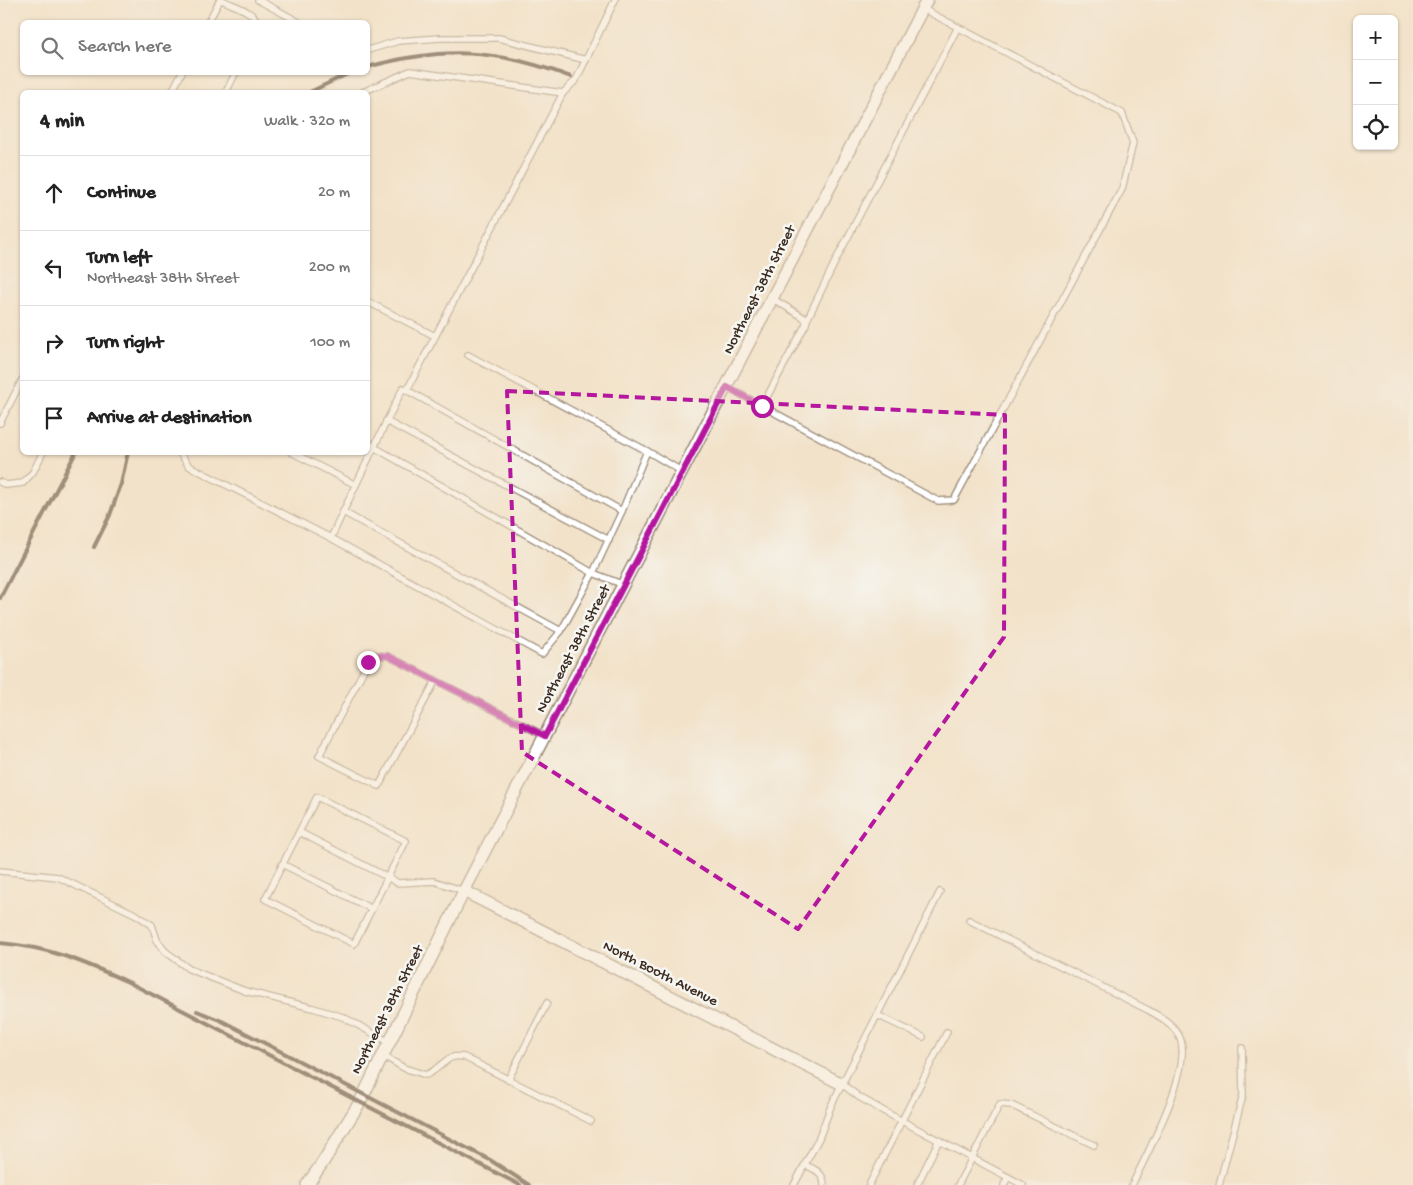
<!DOCTYPE html>
<meta charset="utf-8">
<style>
:root{--surface:#fff;--page:#f2f2f2;--text:#222;--muted:#767676;--line:#e0e0e0}
body{margin:0;font-family:"Gochi Hand",sans-serif;background:var(--page);color:var(--text)}
.controls{position:absolute;right:15px;top:15px;display:grid;overflow:hidden;border-radius:8px;box-shadow:0 1px 4px #0004}
.controls button{width:45px;height:45px;display:grid;place-items:center;padding:0;border:0;border-bottom:1px solid var(--line);background:var(--surface);color:var(--text);font:25px sans-serif}
.stop{position:absolute;width:15px;height:15px;margin:-11px;border:4px solid #b5179e;border-radius:50%;background:#fff}
.stop.end{background:#b5179e;border-color:#fff;box-shadow:0 1px 5px #0008}
.list{margin:0;padding:0;list-style:none}
h2{display:flex;justify-content:space-between;align-items:center;height:65px;margin:0;padding:0 20px;font-size:21px}
h2 small{font-size:16px;font-weight:400;color:var(--muted)}
.list li{display:grid;grid-template-columns:32px 1fr auto;gap:15px;align-items:center;box-sizing:border-box;height:75px;padding:0 20px;border-top:1px solid var(--line)}
.list b{display:block;font-size:19px;white-space:nowrap}
.list p{margin:0;font-size:16px;white-space:nowrap;color:var(--muted)}
.list em{font-size:16px;font-style:normal;color:var(--muted)}
.icon{flex:none;width:28px;height:28px;fill:none;stroke:currentColor;stroke-width:2;stroke-linecap:round;stroke-linejoin:round}
.map{position:relative;flex:none;width:1413px;height:1185px;overflow:hidden}
.search{position:absolute;background:var(--surface);box-shadow:0 1px 4px #0004;left:20px;top:20px;width:350px;height:55px;display:flex;align-items:center;gap:12px;box-sizing:border-box;padding:0 18px;border-radius:8px;color:var(--muted);font-size:19px}
.panel{position:absolute;background:var(--surface);box-shadow:0 1px 4px #0004;left:20px;top:90px;width:350px;height:365px;border-radius:8px}
.map>svg:first-child{display:block}
</style>
<div class="map">
<svg width="1413" height="1185" viewBox="0 0 1413 1185">
<rect width="100%" height="100%" fill="#f6f6f2"/>
<filter id="ink" filterUnits="userSpaceOnUse"><feTurbulence type="fractalNoise" baseFrequency=".02" numOctaves="2"/><feDisplacementMap in="SourceGraphic" scale="10" xChannelSelector="R" yChannelSelector="G"/><feConvolveMatrix kernelMatrix="1 2 1 2 8 2 1 2 1" color-interpolation-filters="sRGB"/></filter>
<filter id="wash" filterUnits="userSpaceOnUse"><feTurbulence type="fractalNoise" baseFrequency=".0096" numOctaves="4" result="noise"/><feDisplacementMap in="SourceGraphic" scale="20" xChannelSelector="R" yChannelSelector="G"/><feGaussianBlur stdDeviation="1.12" result="paint"/><feColorMatrix in="noise" values="0 0 0 0 0 0 0 0 0 0 0 0 0 0 0 0 0 1.4 0 .05"/><feComposite in="paint" operator="in"/></filter>
<g filter="url(#wash)">
<rect width="100%" height="100%" fill="#f2e2c9"/>
</g>
<g filter="url(#ink)">
<g fill="none" stroke-linecap="round" stroke-linejoin="round">
<!-- service casing -->
<g stroke="#968674" stroke-width="8">
<g id="service">
<path d="M222,0c12,6 29,10 36,22"/>
<path d="M258,0l41,22"/>
<path d="M208,22l12,-22"/>
<path d="M368,50l30,-9 42,-3h59l87,22"/>
<path d="M172,92l10,-20"/>
<path d="M226,92l10,-20"/>
<path d="M363,92l47,-21 153,22"/>
<path d="M368,302l67,34"/>
<path d="M806,322l31,-64 121,-231"/>
<path d="M468,355l179,96"/>
<path d="M727,387l211,114 16,-1 168,-311 11,-46 -11,-30 -199,-104"/>
<path d="M407,390l156,-297 13,-13 39,-80"/>
<path d="M762,406l44,-82v-4l-3,-3 -30,-18"/>
<path d="M386,421l223,119"/>
<path d="M0,423l22,-43"/>
<path d="M368,443l6,4 219,126 -32,58 -218,-119 31,-65 29,-59 219,123"/>
<path d="M179,452l10,14 142,72"/>
<path d="M291,452l65,33"/>
<path d="M0,482l6,3 17,-2 10,-11 10,-20"/>
<path d="M343,512l-12,26 211,116 19,-23"/>
<path d="M624,585l-31,-12 29,-62 25,-60 36,21"/>
<path d="M436,680l-57,106 -60,-30 49,-94 8,-7 12,1 157,80"/>
<path d="M299,832l18,-35 89,44 -52,103 -89,-45 34,-67 88,45 11,6 36,-2 30,10"/>
<path d="M282,864l90,45"/>
<path d="M0,871l58,6 79,38 15,10 5,15 8,11 24,18 56,22 68,17 30,9 46,25"/>
<path d="M969,920l179,90c13,7 28,15 33,31 9,33 -34,113 -49,144"/>
<path d="M877,1015l46,22"/>
<path d="M382,1055l22,13 22,7c4,-2 8,-4 11,-7 11,-8 12,-13 27,-11l127,64"/>
<path d="M508,1080l39,-77"/>
<path d="M842,1084l17,13 28,16 136,72"/>
<path d="M805,1165c10,4 19,8 19,20"/>
<path d="M794,1185l25,-47 12,-32 11,-22 98,-192"/>
<path d="M869,1185l78,-153"/>
<path d="M917,1185l22,-45"/>
<path d="M958,1185l42,-81 11,1 83,40"/>
<path d="M1004,1185l4,-8"/>
<path d="M1219,1185l24,-90 -1,-47"/>
</g>
</g>
<!-- minor casing -->
<g stroke="#968674" stroke-width="14">
<g id="minor">
<path d="M464,891l378,193"/>
<path d="M307,1185l16,-23 37,-60 104,-211 463,-891"/>
</g>
</g>
<!-- service -->
<use href="#service" stroke="#fff" stroke-width="5.5"/>
<!-- minor -->
<use href="#minor" stroke="#fff" stroke-width="11"/>
<!-- rail -->
<g stroke="#3b2a1e" stroke-width="4">
<path d="M368,67c76,-21 129,-18 203,10"/>
<path d="M310,92l29,-14 13,-6"/>
<path d="M94,547l16,-32 11,-31 7,-32"/>
<path d="M0,598l76,-146"/>
<path d="M0,943c49,4 84,19 128,39l392,203"/>
<path d="M197,1011l25,10 268,139 39,25"/>
</g>
</g>
</g>
<g fill="none" stroke-linecap="round" stroke-linejoin="round" filter="url(#ink)">
<!-- route -->
<path stroke="#b5179e" stroke-width="6" d="M368,662l8,-7 12,1 157,80 182,-349 35,19"/>
</g>
<!-- marked area -->
<path d="M0 0H1413V1185H0ZM507,391l498,24 -1,222 -206,292 -276,-177z" fill="#f2e2c9" fill-opacity=".55" fill-rule="evenodd"/>
<path fill="none" stroke="#b5179e" stroke-width="4" stroke-dasharray="10 6" stroke-linejoin="round" d="M507,391l498,24 -1,222 -206,292 -276,-177z"/>
<g text-anchor="middle" dominant-baseline="central" stroke-width="5" stroke-linejoin="round" paint-order="stroke">
<!-- street labels -->
<g font-size="15" fill="#3b2a1e" stroke="#f6f6f2">
<text transform="translate(760 290) rotate(-63)">Northeast 38th Street</text>
<text transform="translate(574 649) rotate(-62)">Northeast 38th Street</text>
<text transform="translate(660 974) rotate(27)">North Booth Avenue</text>
<text transform="translate(388 1010) rotate(-63)">Northeast 38th Street</text>
</g>
</g>
</svg>
<div class="controls">
<button>+</button>
<button>−</button>
<button><svg class="icon" aria-label="locate" viewBox="0 0 24 24"><circle cx="12" cy="12" r="6"/><path d="M12 2v4M12 18v4M2 12h4M18 12h4"/></svg></button>
</div>
<div class="stop" style="left:762px;top:406px"></div>
<div class="stop end" style="left:368px;top:662px"></div>
<div class="search"><svg class="icon" aria-label="search" viewBox="0 0 24 24"><circle cx="10" cy="10" r="6"/><path d="M15 15l6 6"/></svg>Search here</div>
<section class="panel">
<h2>4 min<small>Walk · 320 m</small></h2>
<ul class="list">
<li><svg class="icon" aria-label="ahead" viewBox="0 0 24 24"><path d="M12 20V5M6 11l6-6 6 6"/></svg><div><b>Continue</b></div><em>20 m</em></li>
<li><svg class="icon" aria-label="left" viewBox="0 0 24 24"><path d="M17 20v-9H6M10 6l-5 5 5 5"/></svg><div><b>Turn left</b><p>Northeast 38th Street</p></div><em>200 m</em></li>
<li><svg class="icon" aria-label="right" viewBox="0 0 24 24"><path d="M7 20v-9h11M14 6l5 5-5 5"/></svg><div><b>Turn right</b></div><em>100 m</em></li>
<li><svg class="icon" aria-label="arrive" viewBox="0 0 24 24"><path d="M6 21V4h12l-3 4 3 4H6"/></svg><div><b>Arrive at destination</b></div></li>
</ul>
</section>
</div>
